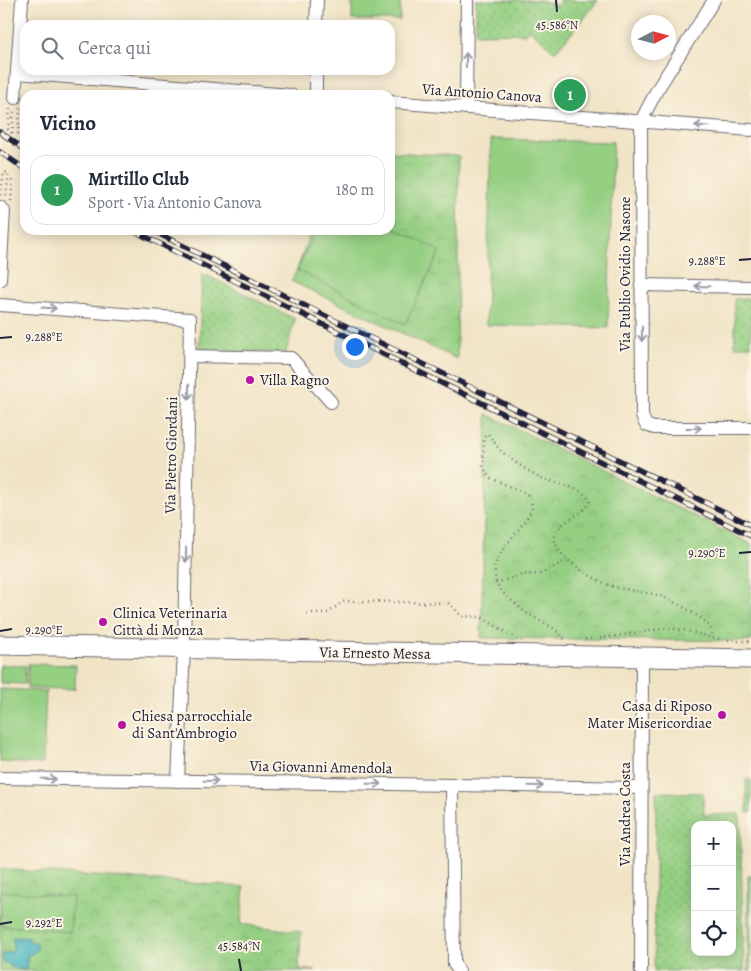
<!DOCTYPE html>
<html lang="it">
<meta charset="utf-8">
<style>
:root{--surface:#fff;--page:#f6f6f7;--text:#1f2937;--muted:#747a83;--line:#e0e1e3;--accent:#7c3aed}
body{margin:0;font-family:Alegreya,serif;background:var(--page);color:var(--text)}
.controls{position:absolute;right:15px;bottom:15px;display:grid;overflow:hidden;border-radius:10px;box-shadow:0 2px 12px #0003}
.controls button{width:45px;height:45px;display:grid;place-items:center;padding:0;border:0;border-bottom:1px solid var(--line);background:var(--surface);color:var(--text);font:25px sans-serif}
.compass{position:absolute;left:631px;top:15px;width:45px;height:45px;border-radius:50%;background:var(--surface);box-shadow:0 2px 12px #0003;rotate:84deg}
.you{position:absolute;left:354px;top:346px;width:18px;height:18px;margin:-12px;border:4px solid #fff;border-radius:50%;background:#1a73e8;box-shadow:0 0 0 8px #1a73e833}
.badge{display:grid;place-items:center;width:32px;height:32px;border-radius:50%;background:var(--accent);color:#fff;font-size:16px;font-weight:700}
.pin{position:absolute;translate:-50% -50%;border:2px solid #fff;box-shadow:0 1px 5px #0006}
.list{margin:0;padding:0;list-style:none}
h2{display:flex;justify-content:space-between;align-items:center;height:65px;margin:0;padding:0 20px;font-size:21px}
h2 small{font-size:16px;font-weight:400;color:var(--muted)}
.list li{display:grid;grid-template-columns:32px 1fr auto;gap:15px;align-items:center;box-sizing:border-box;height:70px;margin:0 10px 10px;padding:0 10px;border:1px solid var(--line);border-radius:15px}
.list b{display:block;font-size:19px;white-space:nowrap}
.list p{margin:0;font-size:16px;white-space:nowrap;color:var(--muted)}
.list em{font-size:16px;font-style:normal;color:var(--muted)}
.icon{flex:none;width:28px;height:28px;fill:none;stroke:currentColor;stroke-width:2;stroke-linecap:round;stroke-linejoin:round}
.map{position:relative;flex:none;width:751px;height:971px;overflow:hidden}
.search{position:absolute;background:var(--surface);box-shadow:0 2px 12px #0003;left:20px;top:20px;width:375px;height:55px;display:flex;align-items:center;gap:12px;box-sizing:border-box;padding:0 18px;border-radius:15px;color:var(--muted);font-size:19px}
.panel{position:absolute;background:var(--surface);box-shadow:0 2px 12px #0003;left:20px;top:90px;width:375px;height:145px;border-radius:15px}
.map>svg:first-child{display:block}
</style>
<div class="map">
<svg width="751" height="971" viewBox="0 0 751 971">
<defs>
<pattern id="grass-dots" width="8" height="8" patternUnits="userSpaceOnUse" patternTransform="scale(1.25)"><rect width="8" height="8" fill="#94cf82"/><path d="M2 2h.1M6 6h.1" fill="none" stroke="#7fb171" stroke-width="1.8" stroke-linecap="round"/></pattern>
<pattern id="park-crowns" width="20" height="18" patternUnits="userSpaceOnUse" patternTransform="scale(1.25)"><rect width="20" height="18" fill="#94cf82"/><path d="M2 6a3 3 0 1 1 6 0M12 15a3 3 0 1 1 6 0" fill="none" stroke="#7fb171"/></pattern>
</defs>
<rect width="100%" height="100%" fill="#fcf5e5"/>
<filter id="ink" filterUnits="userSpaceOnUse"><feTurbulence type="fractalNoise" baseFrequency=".02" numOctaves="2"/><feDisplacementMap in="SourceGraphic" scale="10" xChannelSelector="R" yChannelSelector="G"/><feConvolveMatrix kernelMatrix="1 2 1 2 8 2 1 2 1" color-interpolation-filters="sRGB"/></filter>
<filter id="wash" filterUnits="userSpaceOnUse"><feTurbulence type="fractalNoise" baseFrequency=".0096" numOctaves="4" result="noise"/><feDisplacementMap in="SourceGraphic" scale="20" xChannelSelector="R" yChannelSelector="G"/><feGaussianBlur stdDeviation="1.12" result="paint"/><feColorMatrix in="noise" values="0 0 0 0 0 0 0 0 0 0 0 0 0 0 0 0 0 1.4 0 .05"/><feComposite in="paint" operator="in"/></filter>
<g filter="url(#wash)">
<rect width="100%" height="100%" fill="#f1e4c6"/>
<!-- grass -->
<g fill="url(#grass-dots)" stroke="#5b785e" fill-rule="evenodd">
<path d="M476,0h66l15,6 3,-6h38l-16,21 -27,31 -26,-23 -5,6 -3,-2 -45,1z"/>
<path d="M202,273l93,46 -9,34 -87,-3z"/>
<path d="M734,299h17v47h-16z"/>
<path d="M746,780h5v33h-4z"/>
<path d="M656,792l47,1 1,22 36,-1 4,157h-90zM695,825h37v127h-37z"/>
<rect x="748" y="876" width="3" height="95"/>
</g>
<!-- park -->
<g fill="url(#park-crowns)" stroke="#5b785e">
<path d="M390,152l69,4 -2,203 -166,-78 6,-11 14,-40h79z"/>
<path d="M487,414l264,130v97l-270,-3z"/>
<path d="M0,869l244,18 -3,37 60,8 -2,37 17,2h-316z"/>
</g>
<!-- pitch -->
<g fill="#94cf82" stroke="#5b785e">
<rect x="352" y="0" width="48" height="20"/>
<path d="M491,139l122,3 -5,186 -122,-3z"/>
<path d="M390,226l50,25 -35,73 -108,-54 19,-40h74z"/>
<path d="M28,664l48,1 -1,24 -48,-1z"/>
<path d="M0,665l26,1 -1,18 -25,-1z"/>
<path d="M0,689l46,2 -3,73 -43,-2z"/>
<path d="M1,891l72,6 -3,35 -70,-7z"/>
</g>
<!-- water -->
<path fill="#45b3c0" stroke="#346a7e" d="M13,937l16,1v4h5l3,2v5l-5,5h-4l-2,16 -16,-3v-3l-6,-1 -2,-5 1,-4 10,-3z"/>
</g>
<g filter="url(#ink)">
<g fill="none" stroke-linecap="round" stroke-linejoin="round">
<!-- street casing -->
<g stroke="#6a666c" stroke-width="14">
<g id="street">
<path d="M714,0l-57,90 -16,31 1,295 4,9 8,3h97"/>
<path d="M316,25l1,-25"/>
<path d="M17,73l274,22"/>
<path d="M316,95v-25"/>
<path d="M15,98l7,-98"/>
<path d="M390,102l361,28"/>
<path d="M466,108l1,-108"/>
<path d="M0,207l4,4 -4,69"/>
<path d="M641,285l110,2"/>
<path d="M0,305l190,14 -6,330 -6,132"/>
<path d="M190,356l101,2 40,44"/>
<path d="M0,778l641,10"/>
<path d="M452,785l2,179 5,7"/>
<path d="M641,971l1,-314"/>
</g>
</g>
<!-- secondary casing -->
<g stroke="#6a666c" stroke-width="21">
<path id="secondary" d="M0,645l751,14"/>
</g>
<!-- path -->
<g stroke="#6a666c" stroke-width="2.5" stroke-dasharray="1 4" stroke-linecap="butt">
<path d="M10,109l-2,20 4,4"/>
<path d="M12,133l2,-24"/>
<path d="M18,134l2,-26"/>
<path d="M0,195l4,-23 5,1 -3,24"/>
<path d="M11,201l2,-24"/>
<path d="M496,583l25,-8 20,-1 26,-14"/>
<path d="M307,613h21l14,-11 8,-1 98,2 6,5 7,8 20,1 36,22"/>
<path d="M564,639l-9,-10 -29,-16 -23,-20 -7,-10 -2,-16 7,-15 23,-30 8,-12 -1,-9 -4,-7 -37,-16 -7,-11 1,-30 4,-3c4,5 8,11 12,16 12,11 28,21 42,28 15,6 40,8 48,23 -6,15 -31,19 -35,34 -5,20 41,46 57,51 15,4 30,6 45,9 12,3 42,20 50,29 4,4 5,9 6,14"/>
<path d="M585,639l25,-2 57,-9 17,2 29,8 24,3h14"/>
</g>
<!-- street -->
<use href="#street" stroke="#fff" stroke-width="12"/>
<!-- secondary -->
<use href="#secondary" stroke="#fff" stroke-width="19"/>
<!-- rail casing -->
<g stroke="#22223b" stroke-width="5.5">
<g id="rail">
<path d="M0,132l25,18"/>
<path d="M0,152l25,17"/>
<path d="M132,230l619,306"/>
<path d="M151,230l600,295"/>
</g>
</g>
<!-- rail -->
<use href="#rail" stroke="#fcf5e5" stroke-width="4" stroke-dasharray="11" stroke-linecap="butt"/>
</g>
<!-- one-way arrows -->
<defs><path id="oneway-shaft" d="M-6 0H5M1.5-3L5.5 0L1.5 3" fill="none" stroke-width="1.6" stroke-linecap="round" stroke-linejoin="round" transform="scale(1.25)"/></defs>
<g stroke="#9c9ca7">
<use href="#oneway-shaft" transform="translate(466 60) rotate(-89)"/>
<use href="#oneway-shaft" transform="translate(702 126) rotate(-176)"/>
<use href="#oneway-shaft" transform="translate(702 286) rotate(-179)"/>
<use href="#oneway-shaft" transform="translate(49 308) rotate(4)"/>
<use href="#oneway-shaft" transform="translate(642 334) rotate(90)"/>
<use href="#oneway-shaft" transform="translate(189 392) rotate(91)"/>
<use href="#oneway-shaft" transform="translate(694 428)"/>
<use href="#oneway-shaft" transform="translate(186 555) rotate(91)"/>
<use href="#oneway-shaft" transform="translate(49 779) rotate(1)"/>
<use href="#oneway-shaft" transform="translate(211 781) rotate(1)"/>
<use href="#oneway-shaft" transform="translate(374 784) rotate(1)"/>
<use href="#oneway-shaft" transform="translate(536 786) rotate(1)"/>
</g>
</g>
<!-- ticks -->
<path fill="none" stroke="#22223b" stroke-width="2" d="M556,0l1,12M739,260l12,-1M0,338l12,-1M739,553l12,-1M0,631l12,-2M0,924l12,-2M239,959l2,12"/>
<!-- markers -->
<g fill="#b5179e" stroke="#fcf5e5" stroke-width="2">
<circle cx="250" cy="380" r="5"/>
<circle cx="103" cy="622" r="5"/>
<circle cx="722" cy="715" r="5"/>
<circle cx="122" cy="725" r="5"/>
</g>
<g text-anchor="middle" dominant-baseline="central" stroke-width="4" stroke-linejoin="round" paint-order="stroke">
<!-- street labels -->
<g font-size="15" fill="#22223b" stroke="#fcf5e5">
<text transform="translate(482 93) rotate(4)">Via Antonio Canova</text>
<text transform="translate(625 274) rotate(-90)">Via Publio Ovidio Nasone</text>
<text transform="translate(171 455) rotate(-89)">Via Pietro Giordani</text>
<text transform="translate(375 653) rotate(1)">Via Ernesto Messa</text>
<text transform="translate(321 767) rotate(1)">Via Giovanni Amendola</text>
<text transform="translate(625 814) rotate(-90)">Via Andrea Costa</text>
</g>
<!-- poi labels -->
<g font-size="15" fill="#22223b" stroke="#fcf5e5" text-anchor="start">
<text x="260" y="380">Villa Ragno</text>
<text x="113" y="613">Clinica Veterinaria<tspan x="113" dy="17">Città di Monza</tspan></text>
<text x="712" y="706" text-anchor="end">Casa di Riposo<tspan x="712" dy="17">Mater Misericordiae</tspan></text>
<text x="132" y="716">Chiesa parrocchiale<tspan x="132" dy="17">di Sant'Ambrogio</tspan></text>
</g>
</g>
<g font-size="12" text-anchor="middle" fill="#22223b" stroke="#fcf5e5" stroke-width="4" stroke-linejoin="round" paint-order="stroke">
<text x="557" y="29">45.586°N</text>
<text x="707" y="265">9.288°E</text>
<text x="44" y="341">9.288°E</text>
<text x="707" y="557">9.290°E</text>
<text x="44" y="634">9.290°E</text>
<text x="44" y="927">9.292°E</text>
<text x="239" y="950">45.584°N</text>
</g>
</svg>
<div class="controls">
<button>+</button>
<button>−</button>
<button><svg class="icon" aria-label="locate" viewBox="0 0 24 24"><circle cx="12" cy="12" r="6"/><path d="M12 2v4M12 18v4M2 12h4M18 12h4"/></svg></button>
</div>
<svg class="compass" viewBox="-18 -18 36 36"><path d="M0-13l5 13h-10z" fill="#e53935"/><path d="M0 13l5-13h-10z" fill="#747a83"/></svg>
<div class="you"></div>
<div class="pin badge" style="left:570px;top:95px;background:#2e9e5b">1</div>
<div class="search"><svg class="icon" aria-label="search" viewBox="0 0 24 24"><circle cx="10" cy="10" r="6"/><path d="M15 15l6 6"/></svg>Cerca qui</div>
<section class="panel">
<h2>Vicino<small></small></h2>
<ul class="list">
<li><span class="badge" style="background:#2e9e5b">1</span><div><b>Mirtillo Club</b><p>Sport · Via Antonio Canova</p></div><em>180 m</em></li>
</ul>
</section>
</div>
